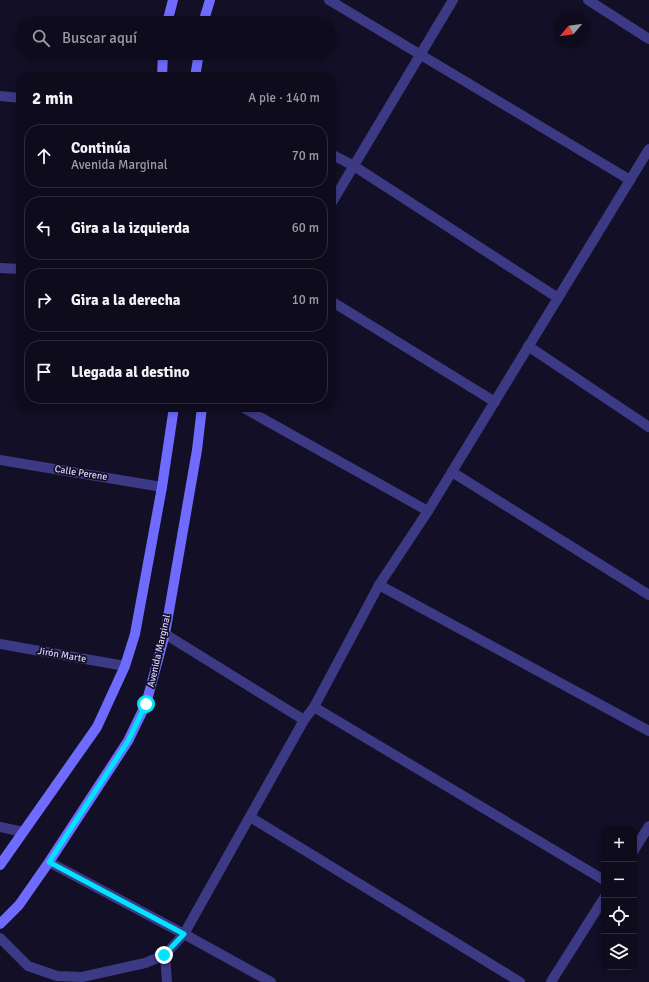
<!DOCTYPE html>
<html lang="es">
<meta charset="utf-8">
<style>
:root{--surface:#0e0b1c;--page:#171425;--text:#f1f3f6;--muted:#9b9ba3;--line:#2e2b3b}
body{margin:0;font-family:Signika,sans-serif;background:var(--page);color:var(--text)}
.controls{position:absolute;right:12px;bottom:12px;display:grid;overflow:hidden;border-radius:8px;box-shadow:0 2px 6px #0003}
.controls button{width:36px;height:36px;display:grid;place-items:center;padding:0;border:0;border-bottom:1px solid var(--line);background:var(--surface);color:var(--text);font:20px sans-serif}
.compass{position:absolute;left:553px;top:12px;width:36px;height:36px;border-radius:50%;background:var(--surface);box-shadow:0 2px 6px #0003;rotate:241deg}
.stop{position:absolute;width:12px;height:12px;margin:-9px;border:3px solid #00e5ff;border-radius:50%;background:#fff}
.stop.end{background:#00e5ff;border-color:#fff;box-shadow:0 1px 4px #0008}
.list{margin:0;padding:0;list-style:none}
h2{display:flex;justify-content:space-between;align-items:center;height:52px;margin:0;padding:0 16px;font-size:17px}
h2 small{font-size:13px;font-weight:400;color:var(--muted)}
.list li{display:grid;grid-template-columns:26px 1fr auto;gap:12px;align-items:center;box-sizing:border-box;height:64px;margin:0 8px 8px;padding:0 8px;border:1px solid var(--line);border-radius:16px}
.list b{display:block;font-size:15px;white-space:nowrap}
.list p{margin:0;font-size:13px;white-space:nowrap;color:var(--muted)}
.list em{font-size:13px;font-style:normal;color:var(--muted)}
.icon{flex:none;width:22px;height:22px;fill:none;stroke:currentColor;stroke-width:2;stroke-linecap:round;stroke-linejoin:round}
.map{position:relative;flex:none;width:649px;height:982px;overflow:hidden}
.search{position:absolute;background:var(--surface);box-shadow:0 2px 6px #0003;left:16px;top:16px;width:320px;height:44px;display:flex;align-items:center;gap:10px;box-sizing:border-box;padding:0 14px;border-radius:22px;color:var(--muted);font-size:15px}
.panel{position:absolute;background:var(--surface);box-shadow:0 2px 6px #0003;left:16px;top:72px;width:320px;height:340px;border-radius:16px}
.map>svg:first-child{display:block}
</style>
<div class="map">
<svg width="649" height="982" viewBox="0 0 649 982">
<rect width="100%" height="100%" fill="#130f26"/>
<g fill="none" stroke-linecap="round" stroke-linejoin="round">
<!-- street -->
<g stroke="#3d3a85" stroke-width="10">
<path d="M329,0l301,180"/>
<path d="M588,0l61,39"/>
<path d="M0,96l21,2"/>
<path d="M331,154l23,12 204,132"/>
<path d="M331,204l122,-204"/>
<path d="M0,268l21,1"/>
<path d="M331,301l164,101"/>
<path d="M528,346l121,81"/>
<path d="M242,407l186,104"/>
<path d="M0,460l162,27"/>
<path d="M452,472l197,123"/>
<path d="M379,585l270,146"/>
<path d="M165,634l139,86"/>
<path d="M0,644l125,22"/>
<path d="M314,707l290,173"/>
<path d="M250,817l270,165"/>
<path d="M0,827l23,5"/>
<path d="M634,850l15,-24"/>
<path d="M49,862l135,72 87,48"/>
<path d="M0,938l28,28 29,10 25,1 63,-14 20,-8 19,-21 120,-214 10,-13 65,-122 49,-74 221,-362"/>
<path d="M165,955l2,27"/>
<path d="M551,982l53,-84"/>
</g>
<!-- secondary -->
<g stroke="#6f6bff" stroke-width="10">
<path d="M167,23l6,-23"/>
<path d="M203,23l7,-23"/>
<path d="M162,77l1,-24"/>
<path d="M195,77l4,-24"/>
<path d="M0,865l97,-138 28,-61 10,-32 27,-147 12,-80"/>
<path d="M0,924l19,-19 30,-43 79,-121 18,-37 19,-70 32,-184 5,-43"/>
</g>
</g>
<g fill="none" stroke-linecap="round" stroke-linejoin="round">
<!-- route -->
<path stroke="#00e5ff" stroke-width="5" d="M146,704l-18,37 -79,121 135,72 -20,21"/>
</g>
<g text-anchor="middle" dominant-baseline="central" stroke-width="3.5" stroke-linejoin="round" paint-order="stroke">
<!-- street labels -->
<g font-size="10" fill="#d9d4ff" stroke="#130f26">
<text transform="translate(81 473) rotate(9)">Calle Perene</text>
<text transform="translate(159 651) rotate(-77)">Avenida Marginal</text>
<text transform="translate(62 655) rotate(10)">Jirón Marte</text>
</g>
</g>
</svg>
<div class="controls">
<button>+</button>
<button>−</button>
<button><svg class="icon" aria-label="locate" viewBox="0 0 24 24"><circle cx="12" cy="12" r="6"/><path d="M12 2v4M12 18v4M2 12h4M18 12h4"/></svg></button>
<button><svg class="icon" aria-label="layers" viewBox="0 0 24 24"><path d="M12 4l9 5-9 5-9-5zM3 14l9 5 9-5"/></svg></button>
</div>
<svg class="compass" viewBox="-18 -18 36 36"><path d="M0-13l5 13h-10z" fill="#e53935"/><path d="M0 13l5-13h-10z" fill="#9b9ba3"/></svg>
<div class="stop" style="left:146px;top:704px"></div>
<div class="stop end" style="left:164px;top:955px"></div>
<div class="search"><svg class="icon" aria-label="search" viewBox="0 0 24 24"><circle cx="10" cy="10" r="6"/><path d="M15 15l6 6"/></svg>Buscar aquí</div>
<section class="panel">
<h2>2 min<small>A pie · 140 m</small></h2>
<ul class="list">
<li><svg class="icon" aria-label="ahead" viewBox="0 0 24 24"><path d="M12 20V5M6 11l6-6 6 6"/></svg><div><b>Continúa</b><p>Avenida Marginal</p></div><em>70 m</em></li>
<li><svg class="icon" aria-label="left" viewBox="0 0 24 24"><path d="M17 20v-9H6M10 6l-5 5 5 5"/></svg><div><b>Gira a la izquierda</b></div><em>60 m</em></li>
<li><svg class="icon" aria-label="right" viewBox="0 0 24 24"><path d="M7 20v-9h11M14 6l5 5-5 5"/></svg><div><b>Gira a la derecha</b></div><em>10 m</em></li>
<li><svg class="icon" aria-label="arrive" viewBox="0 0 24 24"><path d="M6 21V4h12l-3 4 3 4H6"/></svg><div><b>Llegada al destino</b></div></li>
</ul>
</section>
</div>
